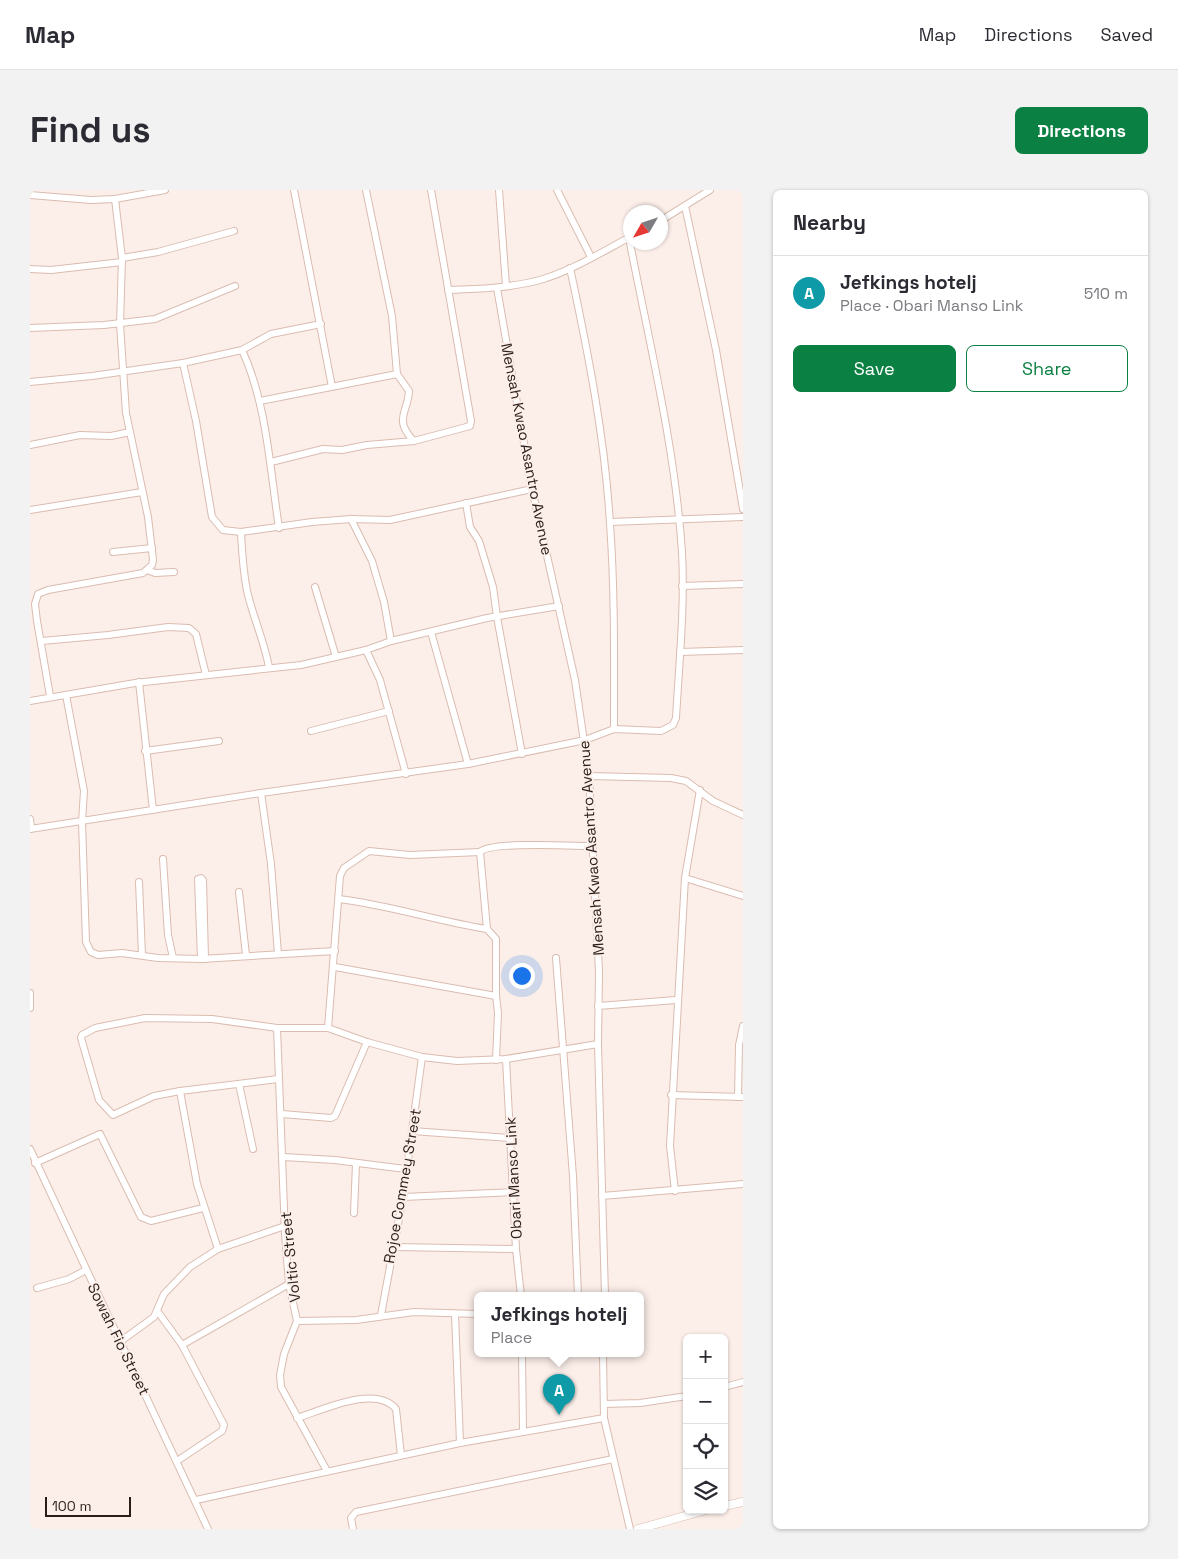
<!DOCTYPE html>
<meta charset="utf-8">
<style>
:root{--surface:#fff;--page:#f2f2f3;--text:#2b2b33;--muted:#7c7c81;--line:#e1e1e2;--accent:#0b8043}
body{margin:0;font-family:"Space Grotesk",sans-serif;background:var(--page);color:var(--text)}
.controls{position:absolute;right:15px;bottom:15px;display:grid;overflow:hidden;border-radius:8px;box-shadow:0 1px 4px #0004}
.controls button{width:45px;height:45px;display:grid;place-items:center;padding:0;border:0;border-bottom:1px solid var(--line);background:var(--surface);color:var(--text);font:25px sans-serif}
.compass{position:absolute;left:593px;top:15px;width:45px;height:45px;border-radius:50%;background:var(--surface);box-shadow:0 1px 4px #0004;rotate:231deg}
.scale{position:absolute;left:15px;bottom:12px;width:86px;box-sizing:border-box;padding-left:5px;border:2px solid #291d19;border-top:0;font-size:14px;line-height:18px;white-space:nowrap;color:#291d19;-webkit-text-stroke:4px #fcefea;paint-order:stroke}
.you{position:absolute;left:491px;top:785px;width:18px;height:18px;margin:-12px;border:4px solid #fff;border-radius:50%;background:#1a73e8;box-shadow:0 0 0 8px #1a73e833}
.badge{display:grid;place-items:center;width:32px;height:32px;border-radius:50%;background:var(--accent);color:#fff;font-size:16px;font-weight:700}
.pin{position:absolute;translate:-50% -41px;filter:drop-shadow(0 1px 2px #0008)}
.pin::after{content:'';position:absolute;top:26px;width:18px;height:15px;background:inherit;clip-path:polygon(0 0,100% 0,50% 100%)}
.popup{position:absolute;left:444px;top:1102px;width:170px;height:65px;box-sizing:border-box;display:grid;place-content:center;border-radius:8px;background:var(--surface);filter:drop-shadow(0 1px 4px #0005);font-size:16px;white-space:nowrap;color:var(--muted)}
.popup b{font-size:19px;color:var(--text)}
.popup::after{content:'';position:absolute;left:50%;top:100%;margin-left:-10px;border:10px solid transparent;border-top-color:var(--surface)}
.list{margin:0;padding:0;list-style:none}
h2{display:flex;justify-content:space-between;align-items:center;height:65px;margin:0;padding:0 20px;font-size:21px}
h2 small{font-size:16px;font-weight:400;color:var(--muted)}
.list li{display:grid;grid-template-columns:32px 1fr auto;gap:15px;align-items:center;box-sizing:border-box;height:75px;padding:0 20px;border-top:1px solid var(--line)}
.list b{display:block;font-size:19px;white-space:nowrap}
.list p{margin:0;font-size:16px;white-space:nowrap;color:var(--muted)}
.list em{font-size:16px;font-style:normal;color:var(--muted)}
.actions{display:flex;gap:10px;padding:15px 20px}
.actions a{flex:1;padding:11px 0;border:1px solid var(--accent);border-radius:8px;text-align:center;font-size:18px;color:var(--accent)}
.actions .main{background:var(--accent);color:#fff}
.icon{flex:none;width:28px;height:28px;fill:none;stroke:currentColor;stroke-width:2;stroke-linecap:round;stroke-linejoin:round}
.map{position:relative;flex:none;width:713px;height:1339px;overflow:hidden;border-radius:8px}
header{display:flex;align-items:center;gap:30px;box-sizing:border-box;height:70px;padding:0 25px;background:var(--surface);border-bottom:1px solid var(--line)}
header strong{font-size:24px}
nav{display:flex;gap:28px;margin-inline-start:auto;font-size:18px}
.intro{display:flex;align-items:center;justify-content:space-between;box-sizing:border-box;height:120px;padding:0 30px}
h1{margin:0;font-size:35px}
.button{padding:12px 22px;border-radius:8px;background:var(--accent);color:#fff;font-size:18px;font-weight:700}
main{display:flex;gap:30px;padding:0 30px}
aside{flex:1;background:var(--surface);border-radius:8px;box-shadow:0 1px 4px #0004}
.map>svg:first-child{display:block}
</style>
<header>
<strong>Map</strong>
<nav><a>Map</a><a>Directions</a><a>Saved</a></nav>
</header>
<div class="intro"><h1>Find us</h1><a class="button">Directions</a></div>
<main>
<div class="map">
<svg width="713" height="1339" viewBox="0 0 713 1339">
<rect width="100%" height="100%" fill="#fcefea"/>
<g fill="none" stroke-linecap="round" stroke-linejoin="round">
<!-- minor casing -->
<g stroke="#dabcb0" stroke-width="8">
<g id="minor">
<path d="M264,0l38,197"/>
<path d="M336,0l26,126 5,58 12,17c-1,21 -16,29 5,50"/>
<path d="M469,0l7,96"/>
<path d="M527,0l34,67"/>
<path d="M0,5l61,5 24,-1 50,-9"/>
<path d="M655,16l31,144 27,159"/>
<path d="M630,31l50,-31"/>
<path d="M92,68l36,-6 76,-21"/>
<path d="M540,78c18,84 35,170 40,256 5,68 4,137 4,205"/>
<path d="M0,79l21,1 71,-8"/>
<path d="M467,98l35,201 43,191 14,96 10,196 -1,72 7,252"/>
<path d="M418,100c31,-1 62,-2 92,-10 31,-9 62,-28 90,-43"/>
<path d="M0,138l74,-3 51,-6 80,-33"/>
<path d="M212,160c25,54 28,120 37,178"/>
<path d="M153,173l13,58 16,96 11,13 18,2 71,-10 39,-3 39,1 142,-31"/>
<path d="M0,192l62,-6 91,-13 59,-13 29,-16 50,-10"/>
<path d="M230,211l137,-27"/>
<path d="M0,255l50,-10 31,1 19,-4"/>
<path d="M241,272l52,-13 19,1 25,-5 47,-4 56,-15 1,-5 -40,-231"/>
<path d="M436,313l4,24 9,14 14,46 4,30 25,137"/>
<path d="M0,320l112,-18"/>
<path d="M321,329l21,42 12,41 7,39"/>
<path d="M580,332l133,-5"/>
<path d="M211,342c1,21 2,42 7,63 6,24 16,46 21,72"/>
<path d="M83,362l39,-4"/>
<path d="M117,380l8,3 19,-1"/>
<path d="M652,396l61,-2"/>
<path d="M285,397l21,70"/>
<path d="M401,442l37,132"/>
<path d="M12,451l66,-6 60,-8 21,1 7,6 10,41"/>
<path d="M336,460l14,30 26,94"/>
<path d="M650,462l63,-2"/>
<path d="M109,492l14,128"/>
<path d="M36,505l18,96 -2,31 4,120 5,10 7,3 24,-2 36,5 43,1 134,-8"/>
<path d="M20,506l-13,-75 -2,-17 3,-10 10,-4 95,-17 9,-8 1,-5 -5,-43 -22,-104 -6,-89 2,-66 -7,-59"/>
<path d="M0,511l105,-18 166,-18 65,-15 25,-9 96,-23 72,-12"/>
<path d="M281,541l78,-20"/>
<path d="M115,561l74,-10"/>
<path d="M559,586l82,2 15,3 27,20 30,14"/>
<path d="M670,600l-15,88 58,18"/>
<path d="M231,603l10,71 7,90"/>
<path d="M0,629l1,9"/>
<path d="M0,639l231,-36 207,-29 117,-24 29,-11 47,2 12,-6 3,-7c3,-54 9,-111 6,-166 -7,-106 -33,-210 -53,-314"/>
<path d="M133,669l5,76 5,23"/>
<path d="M109,692l3,73"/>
<path d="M209,702l7,63"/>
<path d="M309,709c50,6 98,22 148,30"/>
<path d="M526,768l17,218 5,120"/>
<path d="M171,769l-3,-80 3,-1 2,2 2,79"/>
<path d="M305,777l161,29 2,17 -2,47"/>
<path d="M0,803v15"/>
<path d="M466,806v-57l-9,-10 -7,-77c10,-11 93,-6 111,-6"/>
<path d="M568,816l78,-6"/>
<path d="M247,838l8,206 4,50 8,37 -13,33 -4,21 1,12 46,84"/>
<path d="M298,838l12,-152 4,-8 25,-17 41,4 70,-3"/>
<path d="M476,869l10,190 5,47"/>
<path d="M248,889l-98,12 17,93 21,65 67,-23"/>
<path d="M209,894l14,65"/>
<path d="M150,901l-26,5 -41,19 -14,-15 -18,-62 1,-3 13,-7 50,-10 67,1 65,9h51l39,14 55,15 35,4 49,-2 92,-15"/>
<path d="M641,905l72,2"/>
<path d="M708,907l1,-52 4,-19"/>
<path d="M252,924l49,4 4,-2 32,-74"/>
<path d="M382,941l98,7"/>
<path d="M0,959l178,380"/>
<path d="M253,967l52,3 70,9"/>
<path d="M5,973l65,-29 41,83 10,4 52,-13"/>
<path d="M645,1001l-5,-45 15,-268"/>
<path d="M572,1006l141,-12"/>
<path d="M373,1007l111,-5"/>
<path d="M324,1023l2,-50"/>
<path d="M365,1057l121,2"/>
<path d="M7,1098l32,-9 17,-9"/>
<path d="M128,1122l24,33 42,80 -2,6 -45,30"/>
<path d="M425,1124l5,129"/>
<path d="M351,1125l22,-118 19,-140"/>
<path d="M267,1131l59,-1 58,-8 64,2"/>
<path d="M91,1151l33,-24 10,-23 26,-27 28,-18"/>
<path d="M152,1155l107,-61"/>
<path d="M492,1164l1,77"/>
<path d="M573,1164l1,64 26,111"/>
<path d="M694,1197l19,-5"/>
<path d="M574,1214l36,-1 47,-7"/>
<path d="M267,1228c26,-8 79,-34 99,-9l5,46"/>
<path d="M166,1310l264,-57 144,-25"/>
<path d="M323,1339l-2,-11 5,-6 257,-53"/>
</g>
</g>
<!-- major casing -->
<g stroke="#dabcb0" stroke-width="9">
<g id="major">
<path d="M694,1316l19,-4"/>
<path d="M608,1339l68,-19"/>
</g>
</g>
<!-- minor -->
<use href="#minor" stroke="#fff" stroke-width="6"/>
<!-- major -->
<use href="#major" stroke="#fff" stroke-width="8"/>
</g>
<g text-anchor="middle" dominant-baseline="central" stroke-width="4" stroke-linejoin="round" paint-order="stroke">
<!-- street labels -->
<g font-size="15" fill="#291d19" stroke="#fcefea">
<text transform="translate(497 259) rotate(79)">Mensah Kwao Asantro Avenue</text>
<text transform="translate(561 658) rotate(-94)">Mensah Kwao Asantro Avenue</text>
<text transform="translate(483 988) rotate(-93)">Obari Manso Link</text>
<text transform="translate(372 996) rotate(-80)">Rojoe Commey Street</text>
<text transform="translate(260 1067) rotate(-96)">Voltic Street</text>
<text transform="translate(89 1149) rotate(64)">Sowah Fio Street</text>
</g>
</g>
</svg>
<div class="controls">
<button>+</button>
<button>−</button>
<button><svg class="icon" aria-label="locate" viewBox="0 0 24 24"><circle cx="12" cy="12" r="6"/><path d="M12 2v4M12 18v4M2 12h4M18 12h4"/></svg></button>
<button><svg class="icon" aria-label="layers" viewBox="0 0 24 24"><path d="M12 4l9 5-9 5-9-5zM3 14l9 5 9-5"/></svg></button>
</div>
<svg class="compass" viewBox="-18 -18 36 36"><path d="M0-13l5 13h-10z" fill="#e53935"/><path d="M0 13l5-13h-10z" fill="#7c7c81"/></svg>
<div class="scale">100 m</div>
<div class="you"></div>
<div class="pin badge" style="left:529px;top:1225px;background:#0f9aa8">A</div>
<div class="popup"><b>Jefkings hotelj</b>Place</div>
</div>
<aside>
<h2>Nearby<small></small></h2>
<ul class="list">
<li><span class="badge" style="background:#0f9aa8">A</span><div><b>Jefkings hotelj</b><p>Place · Obari Manso Link</p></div><em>510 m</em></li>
</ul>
<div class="actions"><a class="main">Save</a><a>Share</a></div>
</aside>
</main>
